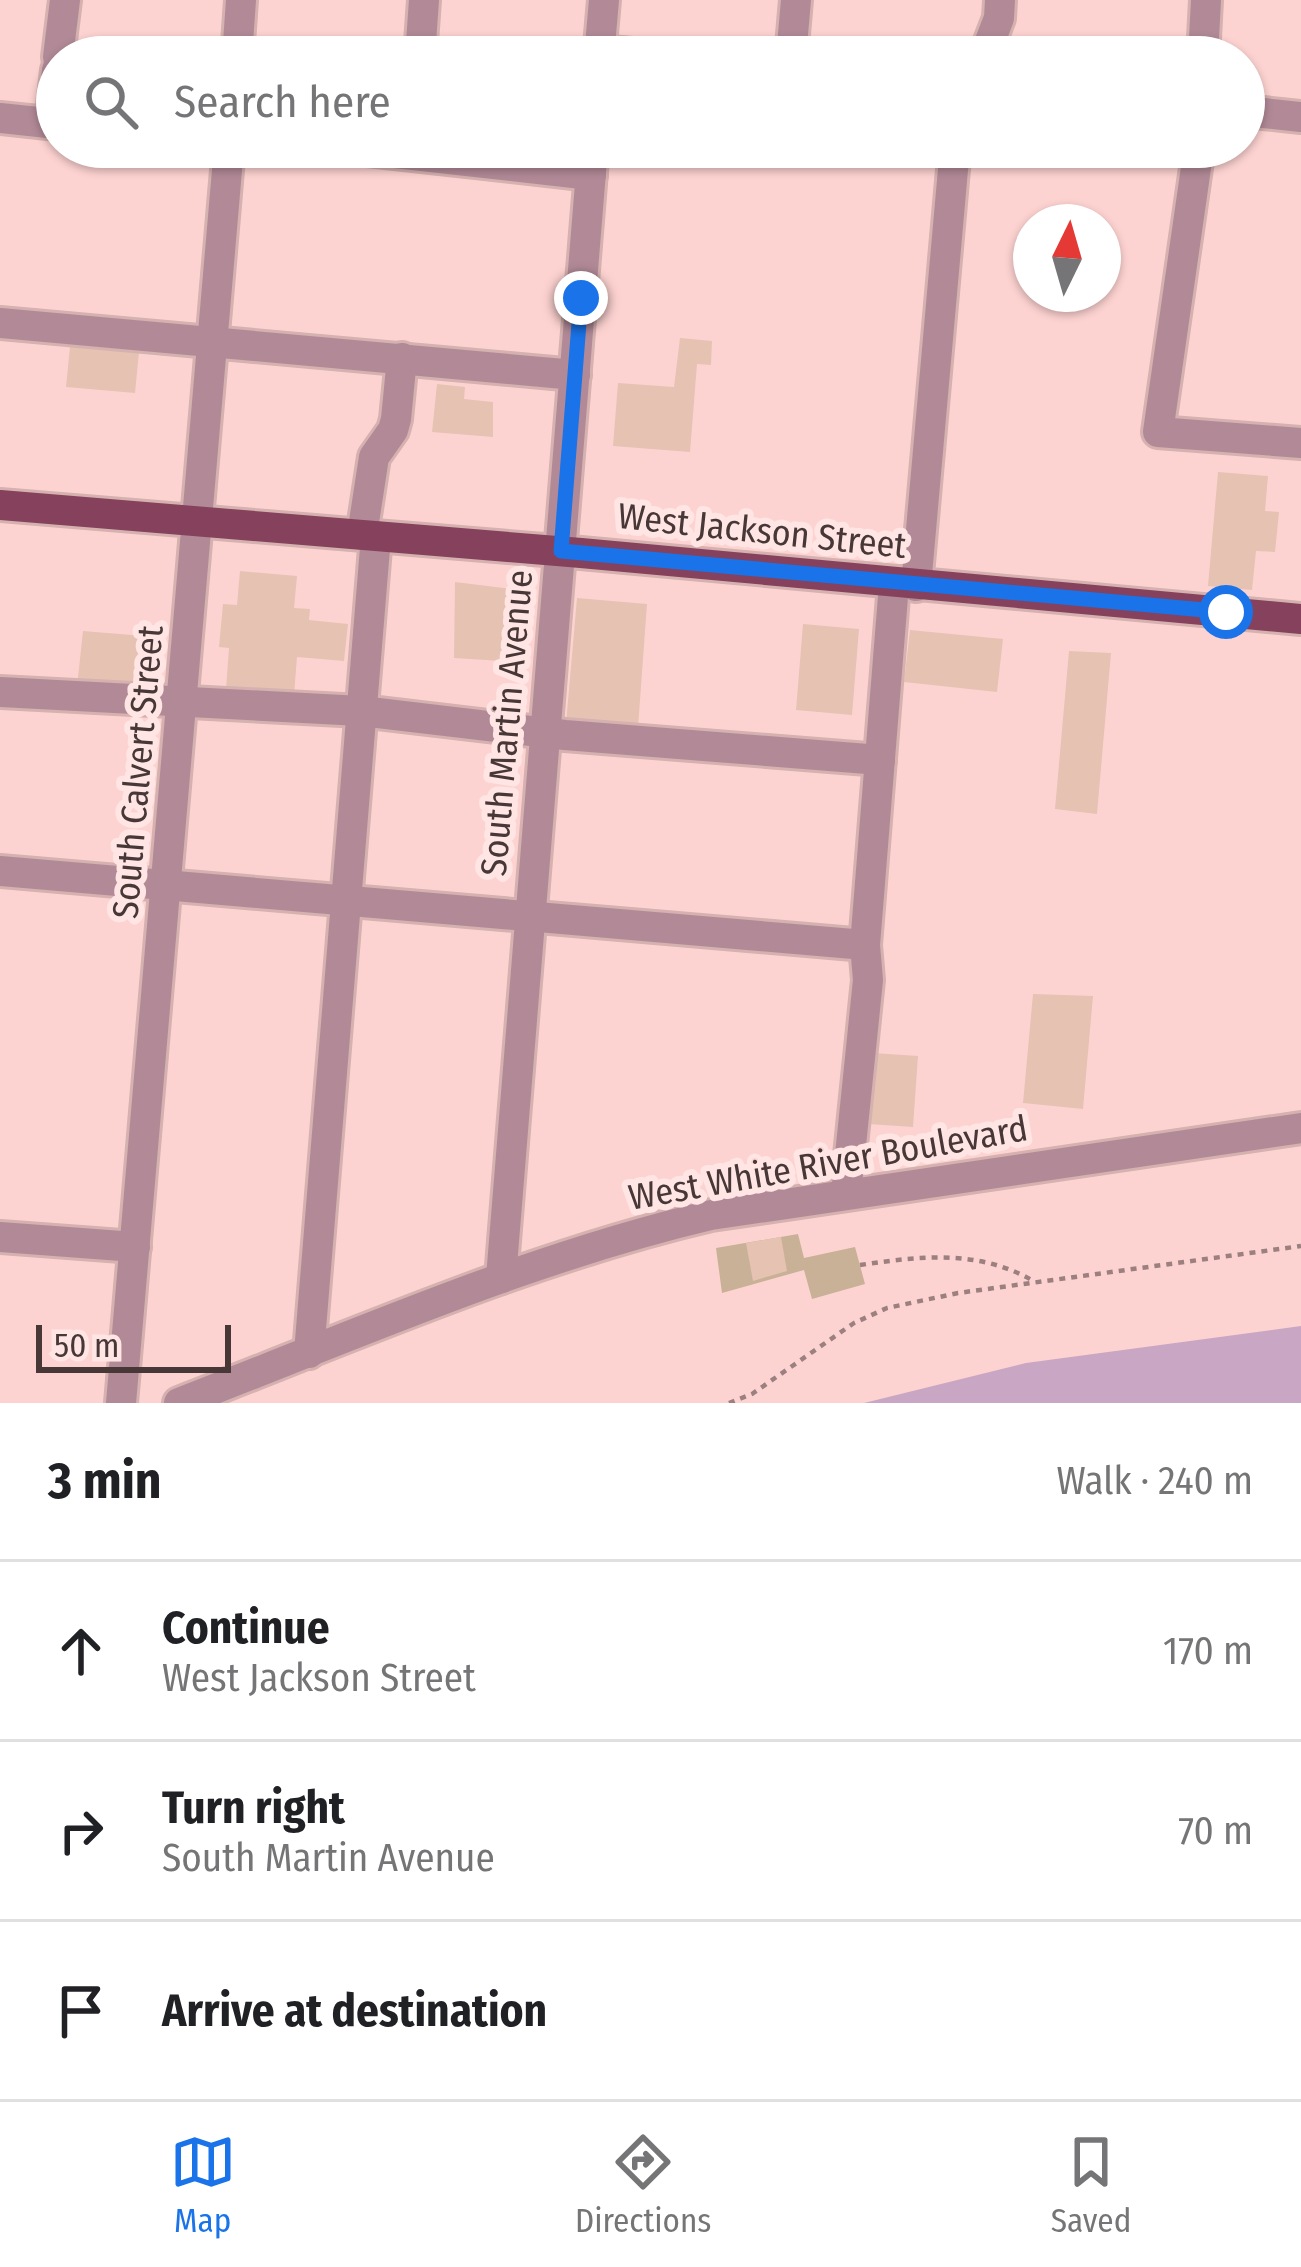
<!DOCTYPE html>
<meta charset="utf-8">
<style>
:root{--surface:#fff;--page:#f2f2f2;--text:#202124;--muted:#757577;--line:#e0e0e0;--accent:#1a73e8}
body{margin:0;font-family:"Fira Sans Condensed",sans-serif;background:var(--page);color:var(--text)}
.compass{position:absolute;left:1013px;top:204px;width:108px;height:108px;border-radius:50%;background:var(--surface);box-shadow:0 3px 9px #0004;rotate:5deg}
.scale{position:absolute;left:36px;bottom:30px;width:195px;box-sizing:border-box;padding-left:12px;border:6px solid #473736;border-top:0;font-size:33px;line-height:42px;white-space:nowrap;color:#473736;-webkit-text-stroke:9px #ffe5e4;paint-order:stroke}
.stop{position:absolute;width:36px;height:36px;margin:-27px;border:9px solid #1a73e8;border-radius:50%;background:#fff}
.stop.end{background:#1a73e8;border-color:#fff;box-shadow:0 3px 12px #0008}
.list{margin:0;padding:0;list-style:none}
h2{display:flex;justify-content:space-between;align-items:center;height:156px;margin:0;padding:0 48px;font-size:51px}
h2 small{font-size:39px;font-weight:400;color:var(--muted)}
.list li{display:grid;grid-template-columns:78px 1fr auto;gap:36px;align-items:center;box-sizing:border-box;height:180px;padding:0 48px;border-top:3px solid var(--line)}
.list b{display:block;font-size:45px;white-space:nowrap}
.list p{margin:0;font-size:39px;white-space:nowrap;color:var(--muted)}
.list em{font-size:39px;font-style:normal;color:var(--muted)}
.icon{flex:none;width:66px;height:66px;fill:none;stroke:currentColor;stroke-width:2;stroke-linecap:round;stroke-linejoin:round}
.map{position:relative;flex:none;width:1301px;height:1403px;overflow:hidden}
.search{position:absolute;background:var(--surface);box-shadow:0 3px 9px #0004;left:36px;right:36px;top:36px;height:132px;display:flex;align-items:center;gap:30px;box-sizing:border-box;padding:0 42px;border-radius:66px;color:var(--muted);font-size:45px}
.sheet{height:696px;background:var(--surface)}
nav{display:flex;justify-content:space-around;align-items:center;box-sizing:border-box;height:168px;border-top:3px solid var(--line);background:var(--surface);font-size:33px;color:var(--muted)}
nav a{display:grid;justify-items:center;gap:6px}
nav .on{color:var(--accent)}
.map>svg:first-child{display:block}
</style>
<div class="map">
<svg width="1301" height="1403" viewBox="0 0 1301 1403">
<rect width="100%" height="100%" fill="#fdd3d1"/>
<!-- green -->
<path fill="#c8b196" d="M798,1234l6,24 51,-11 10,37 -53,15 -8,-29 -82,23 -6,-45z"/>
<!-- water -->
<path fill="#c9a6c3" d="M1301,1326v77h-437l162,-40z"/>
<!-- building -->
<g fill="#e6c2b2">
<path d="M71,337l69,5 -5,51 -69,-6z"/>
<path d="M680,338l32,3 -1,24 -14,-1 -7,88 -77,-6 5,-63 56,4z"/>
<path d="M437,384l28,3 -1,12 29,3v35l-61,-5z"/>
<path d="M1218,472l50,4 -3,35 14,1 -4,40 -19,-1 -4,39 -44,-4z"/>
<path d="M240,571l57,5 -3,32 16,1 -1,11 39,4 -4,37 -47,-4 -3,38 -68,-6 3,-41 -10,-1 4,-43 14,1z"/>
<path d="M455,582l73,9 -9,71 -65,-4z"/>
<path d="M577,598l70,6 -10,137 -72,-6z"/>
<path d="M803,624l56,5 -7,86 -56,-5z"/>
<path d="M910,630l93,9 -6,53 -93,-10z"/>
<path d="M83,631l73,6 -6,64 -74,-5z"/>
<path d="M1069,651l42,2 -14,161 -42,-5z"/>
<path d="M1033,994l60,2 -10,113 -60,-6z"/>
<path d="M873,1053l45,3 -5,71 -45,-3z"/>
<path d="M781,1237l6,34 -34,10 -7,-38z"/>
</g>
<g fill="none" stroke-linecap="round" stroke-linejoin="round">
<!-- minor casing -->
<g stroke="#d5b1af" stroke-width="36">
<g id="minor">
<path d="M600,51l63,6"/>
<path d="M58,57l7,-57"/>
<path d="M237,57l4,-57"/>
<path d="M420,57l4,-57"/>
<path d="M599,57l5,-57"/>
<path d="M791,57l5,-57"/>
<path d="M984,57l15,-39 1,-18"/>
<path d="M1203,57l3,-57"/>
<path d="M1244,111l57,6"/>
<path d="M0,118l57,6"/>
<path d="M51,123l6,-53"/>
<path d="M341,147l250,28"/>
<path d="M1199,147l-41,285 143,11"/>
<path d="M0,323l575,52"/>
<path d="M362,535l12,-78 19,-27 3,-11 6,-61"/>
<path d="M916,586l39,-439"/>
<path d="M0,692l361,19 204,24 315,25"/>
<path d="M0,871l865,74"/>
<path d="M846,1194l22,-214 -3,-35 29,-361"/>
<path d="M0,1237l135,10"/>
<path d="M501,1278l92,-1131"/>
<path d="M309,1353l67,-817"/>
<path d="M121,1403l108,-1256"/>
<path d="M179,1403c176,-68 349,-145 532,-188l590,-87"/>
</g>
</g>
<!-- major casing -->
<g stroke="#d5b1af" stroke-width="36">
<path id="major" d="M0,505l581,48 720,66"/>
</g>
<!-- path -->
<g stroke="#9c807f" stroke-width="4.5" stroke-dasharray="6 6" stroke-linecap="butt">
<path d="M860,1265c61,-9 120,-16 175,17"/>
<path d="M729,1403l23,-9 102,-71 33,-15 71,-15 343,-47"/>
</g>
<!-- minor -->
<use href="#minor" stroke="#b28a97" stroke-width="30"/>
<!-- major -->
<use href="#major" stroke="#86415d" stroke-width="30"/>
</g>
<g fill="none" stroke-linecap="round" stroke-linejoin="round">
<!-- route -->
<path stroke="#1a73e8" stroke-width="15" d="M581,298l-20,253 665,61"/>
</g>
<g text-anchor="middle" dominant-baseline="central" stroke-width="12" stroke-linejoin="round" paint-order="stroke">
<!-- street labels -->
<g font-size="36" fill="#473736" stroke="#ffe5e4">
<text transform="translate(762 531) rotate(6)">West Jackson Street</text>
<text transform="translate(507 723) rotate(-85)">South Martin Avenue</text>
<text transform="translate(138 772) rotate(-85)">South Calvert Street</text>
<text transform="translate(828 1163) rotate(-10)">West White River Boulevard</text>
</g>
</g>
</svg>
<svg class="compass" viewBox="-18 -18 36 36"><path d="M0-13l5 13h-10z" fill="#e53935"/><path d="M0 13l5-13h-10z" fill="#757577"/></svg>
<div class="scale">50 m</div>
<div class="stop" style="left:1226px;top:612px"></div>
<div class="stop end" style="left:581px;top:298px"></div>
<div class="search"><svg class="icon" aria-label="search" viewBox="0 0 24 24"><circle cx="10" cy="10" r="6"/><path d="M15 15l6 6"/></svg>Search here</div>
</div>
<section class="sheet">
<h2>3 min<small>Walk · 240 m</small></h2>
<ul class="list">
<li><svg class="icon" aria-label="ahead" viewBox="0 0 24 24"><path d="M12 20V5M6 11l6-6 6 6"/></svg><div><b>Continue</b><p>West Jackson Street</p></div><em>170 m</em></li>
<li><svg class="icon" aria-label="right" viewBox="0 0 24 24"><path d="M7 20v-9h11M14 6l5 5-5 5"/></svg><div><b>Turn right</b><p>South Martin Avenue</p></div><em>70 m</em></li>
<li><svg class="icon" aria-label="arrive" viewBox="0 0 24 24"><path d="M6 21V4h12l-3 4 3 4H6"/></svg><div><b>Arrive at destination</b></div></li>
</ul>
</section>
<nav>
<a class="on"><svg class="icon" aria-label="map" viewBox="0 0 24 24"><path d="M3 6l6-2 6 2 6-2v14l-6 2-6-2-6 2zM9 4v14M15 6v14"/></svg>Map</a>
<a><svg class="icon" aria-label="directions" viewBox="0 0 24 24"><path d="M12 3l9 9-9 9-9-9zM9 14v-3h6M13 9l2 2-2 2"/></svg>Directions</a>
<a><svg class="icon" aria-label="saved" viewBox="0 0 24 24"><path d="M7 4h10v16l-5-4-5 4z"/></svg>Saved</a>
</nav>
